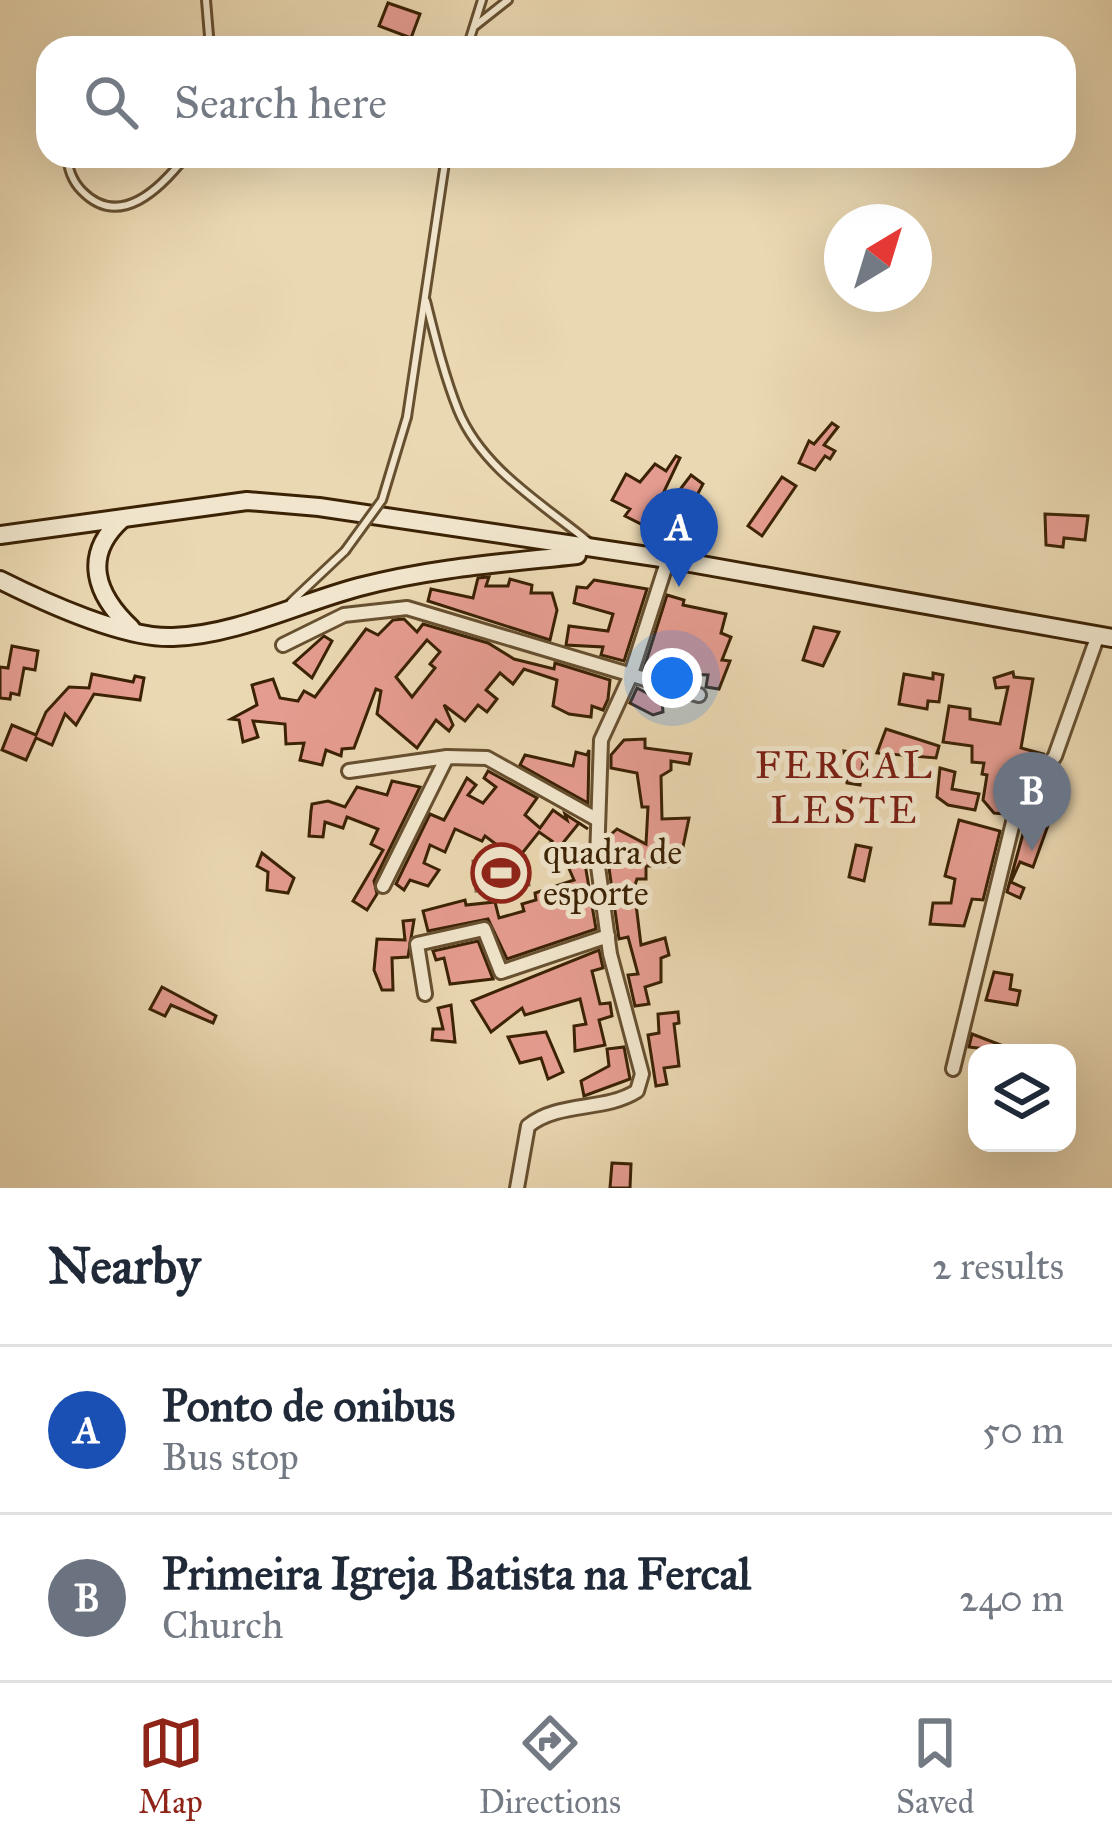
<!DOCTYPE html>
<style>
:root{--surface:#fff;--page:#f2f2f3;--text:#1f2937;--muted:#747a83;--line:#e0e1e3;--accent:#8f2418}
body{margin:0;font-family:"IM FELL Great Primer",serif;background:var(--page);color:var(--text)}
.controls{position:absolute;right:36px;bottom:36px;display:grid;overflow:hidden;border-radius:24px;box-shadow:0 12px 48px #0002}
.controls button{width:108px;height:108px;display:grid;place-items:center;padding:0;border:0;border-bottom:3px solid var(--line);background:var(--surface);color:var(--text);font:60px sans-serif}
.compass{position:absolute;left:824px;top:204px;width:108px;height:108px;border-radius:50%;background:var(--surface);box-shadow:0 12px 48px #0002;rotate:38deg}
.you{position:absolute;left:672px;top:678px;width:42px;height:42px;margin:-30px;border:9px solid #fff;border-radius:50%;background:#1a73e8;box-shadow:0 0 0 18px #1a73e833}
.badge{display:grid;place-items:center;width:78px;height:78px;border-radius:50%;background:var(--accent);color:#fff;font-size:39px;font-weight:700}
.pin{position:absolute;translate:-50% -99px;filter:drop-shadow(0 3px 6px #0008)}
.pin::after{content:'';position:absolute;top:63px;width:42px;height:36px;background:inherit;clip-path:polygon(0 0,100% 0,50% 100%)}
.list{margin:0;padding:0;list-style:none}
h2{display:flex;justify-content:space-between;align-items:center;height:156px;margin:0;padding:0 48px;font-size:51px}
h2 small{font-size:39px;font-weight:400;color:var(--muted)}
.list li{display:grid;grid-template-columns:78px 1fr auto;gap:36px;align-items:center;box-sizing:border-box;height:168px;padding:0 48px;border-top:3px solid var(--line)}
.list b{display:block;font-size:45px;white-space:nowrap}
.list p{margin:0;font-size:39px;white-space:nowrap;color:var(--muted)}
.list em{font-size:39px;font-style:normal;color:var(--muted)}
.icon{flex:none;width:66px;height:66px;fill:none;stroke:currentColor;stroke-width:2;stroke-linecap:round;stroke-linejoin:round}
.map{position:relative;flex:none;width:1112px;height:1188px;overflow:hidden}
.search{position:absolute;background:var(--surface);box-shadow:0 12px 48px #0002;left:36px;right:36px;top:36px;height:132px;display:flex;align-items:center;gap:30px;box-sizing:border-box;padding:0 42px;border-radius:36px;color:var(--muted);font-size:45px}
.sheet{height:492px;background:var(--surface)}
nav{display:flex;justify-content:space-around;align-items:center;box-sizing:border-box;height:168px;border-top:3px solid var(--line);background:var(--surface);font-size:33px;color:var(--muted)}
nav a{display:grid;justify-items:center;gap:6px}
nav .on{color:var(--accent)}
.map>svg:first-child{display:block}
</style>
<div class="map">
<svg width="1112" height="1188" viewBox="0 0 1112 1188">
<rect width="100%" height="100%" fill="#ead8b2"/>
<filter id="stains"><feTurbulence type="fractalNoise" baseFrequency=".00167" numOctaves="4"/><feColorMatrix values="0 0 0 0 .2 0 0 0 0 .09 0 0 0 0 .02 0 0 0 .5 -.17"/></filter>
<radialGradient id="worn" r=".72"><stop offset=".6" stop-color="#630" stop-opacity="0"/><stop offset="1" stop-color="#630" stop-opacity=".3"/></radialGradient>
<!-- green -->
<path fill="#bcbd89" stroke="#7c7046" stroke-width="3" d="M525,856l4,29 -53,6 -3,-30z"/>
<!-- building -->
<g fill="#e59c90" stroke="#3b2204" stroke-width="3" fill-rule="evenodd">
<path d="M388,3l32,11 -9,24 -32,-12z"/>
<path d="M832,423l6,4 -14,18 11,6 -5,8 -5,-3 -10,14 -16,-7 10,-22 5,3z"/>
<path d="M676,456l4,2 -19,40 -18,27 -18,-9 5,-7 -18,-9 14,-26 14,8 15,-18 11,7z"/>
<path d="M691,475l12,9 -17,32 -17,-12z"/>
<path d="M782,477l14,9 -34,50 -14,-10z"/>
<path d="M1045,514l43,2 -3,24 -21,-2 -1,9 -17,-2z"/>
<path d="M489,577l-3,9h22l2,-7 22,6 -1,8h21l5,17 -7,30 -122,-39 3,-12 42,9 5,-20z"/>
<path d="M594,580l53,9 -23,72 -23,-6 2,-8 -37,-2 3,-19 39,5 5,-17 -39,-11 3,-16 10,1z"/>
<path d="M667,595l17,5 -1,5 43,9 -5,19 10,4 -9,23 8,1 -11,28 -13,-2 2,-12 -19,-1 -1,7 -44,-13z"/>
<path d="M404,619l13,13 6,-8 65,19 26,16 40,10 1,-6 55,17 -2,19 -5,11 -11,-4 -1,11 -22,-3 -16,-8 4,-26 -33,-11 -11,15 -13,-11 -14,17 11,9 -10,13 -9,-7 -13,16 -21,-16 9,20 -4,6 -13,-11 -19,28 -40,-34 4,-23 -5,-2 -22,59 -12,1 -1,7 -15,-6 -4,15 -22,-5 4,-17 -18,1 -1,-20 -32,-3 5,16 -15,5 -4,-22 -8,-1 26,-14 -5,-20 21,-6 7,19 18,3 6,-10 11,6 51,-68 12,6 15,-15zM427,640l13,12 -10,12 5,4 -23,29 -16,-20z"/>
<path d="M814,627l25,5 -16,34 -20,-6z"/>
<path d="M324,636l8,5 -20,37 -18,-15z"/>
<path d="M12,646l26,5 -3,19 -11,-2 -5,27 -8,-2 -1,6 -10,-1v-31l8,1z"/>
<path d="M1013,672l1,5 19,2 -12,69 22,6 -39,60 -10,-1 -11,-13 4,-25 -5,-1 2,-11 -12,-1v-16l-29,-4 6,-36 21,3v10l30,5 8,-37 -12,1 -2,-10z"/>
<path d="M933,673l10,2 -4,27 -11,-1 -1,8 -28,-5 5,-30 29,5z"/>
<path d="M92,674l41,8 2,-6 9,2 -4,22 -46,-6 -18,31 -11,-11 -13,31 -16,-7 -10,22 -24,-10 10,-25 24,10 10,-23 23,-25 20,1z"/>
<path d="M637,688l25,13 1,11 -10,3 -23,-12z"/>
<path d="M886,729l53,17 -3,12 -59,-5z"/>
<path d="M645,739v9l46,6 -2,10 -18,-3v9l-10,6 1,43 27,-1 -10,48h-33v13h-9l-3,9 7,57 24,-7 4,17 -8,3v24l-16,5 4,17 -14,2 -7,-31 10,-1 -10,-37 -9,2 -10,-71 2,-11 17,-1 -20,-13v-6l9,-8 29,15 2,-37h-6l-5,-34 -26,-5v-13l13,-15z"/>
<path d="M589,750l-1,53 -68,-38 5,-10 48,11 3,-14 11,3z"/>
<path d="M844,751l20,3 -4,31 -13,-2z"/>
<path d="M940,768l15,4 -3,17 27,5 -4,16 -27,-5 -11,-8z"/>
<path d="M488,771l49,27 -12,17 15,13 13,-18 14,10 -2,-6 23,15 -9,-6 -25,31 -8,-5 6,-8 -13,-9 -19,24h-8l-27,-20 -3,5 -27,-12 -10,23 -15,-7 -6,18 15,7 -11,16 -18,-6 -6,10 -8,-6 34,-70 14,6 23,-42 9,7 -8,10 15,8 13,-16 -12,-9z"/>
<path d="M392,781l28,6 -46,94 3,13 -10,16 -14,-9 30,-51 -12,-6 7,-15 -31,-12 -4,11 -18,-6 -2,15 -14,-1 2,-25 1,-7 16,-3 17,6 12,-20 30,8z"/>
<path d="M1029,812l21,8 -17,47 -13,-5 -9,20 13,6 -4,10 -13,-6z"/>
<path d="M959,820l41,11 -17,69 -11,-1 -8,27 -34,-2 3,-21h18l4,-24 -10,-3z"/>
<path d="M856,845l15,3 -7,33 -15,-4z"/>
<path d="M262,853l32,25 -6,15 -21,-3 1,-18 -11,-6z"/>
<path d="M584,858l12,71 -89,30 -19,-40 -60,12 -5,-20 42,-11 1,5 29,-3 4,16 25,-7 -2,-7 14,-4 -1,-7 39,-13 -7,-16z"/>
<path d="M414,920l-6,37 -16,1 1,32h-11l-8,-20 3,-31 28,1 -2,-19z"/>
<path d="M478,941l15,38 -43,5 -6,-26 -8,2 -3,-9z"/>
<path d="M599,950l4,18 -11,3 8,33 10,-1 2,13 -13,4 6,25 -30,6 -1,-25 12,-2 -6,-25 -55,16 -3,-7 -31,24 -19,-31z"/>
<path d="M994,972l18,3 -2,14 10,2 -3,14 -31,-5z"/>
<path d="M162,987l54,29 -3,7 -42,-18 -6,11 -15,-7z"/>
<path d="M451,1005l4,37 -23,-2 1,-11h10l-5,-21z"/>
<path d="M678,1012l1,11 -5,1 5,42 -15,2 3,16 -11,2 -8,-51 11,-2 -1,-19z"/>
<path d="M546,1032l17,40 -15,7 -7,-21 -21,5 -12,-26z"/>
<path d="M972,1034l47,18v1l-50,-6z"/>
<path d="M624,1047l6,32 -46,17 -3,-15 28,-15 -2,-17z"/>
<path d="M612,1163l19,1 -1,24h-20z"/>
</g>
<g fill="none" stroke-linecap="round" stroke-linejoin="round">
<!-- lane casing -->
<g stroke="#675030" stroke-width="12">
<g id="lane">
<path d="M206,0l4,48"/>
<path d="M475,26l33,-26"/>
<path d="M467,48l15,-48"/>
<path d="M68,156c-1,12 5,26 14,35 38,39 79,-3 104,-35"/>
<path d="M160,156l19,7"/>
<path d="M426,301c9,36 18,74 32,109 24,59 85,94 132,133"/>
<path d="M407,417l39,-261"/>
<path d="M291,602l54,-51"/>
</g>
</g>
<!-- street casing -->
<g stroke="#675030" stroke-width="18">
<g id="street">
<path d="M283,645l61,-30 63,-7 292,87"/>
<path d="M349,771l98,-14 40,1 111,62"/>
<path d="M383,886l64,-129"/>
<path d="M425,994l-8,-50 67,-15 17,43 107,-36"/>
<path d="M953,1069l62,-255 40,-58 43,-121"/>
<path d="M517,1188l11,-62c31,-25 76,-14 109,-35l5,-17 -32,-120 -13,-95 4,-119 29,-63 38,-118"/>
</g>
</g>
<!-- secondary casing -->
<g stroke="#3b2204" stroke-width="22">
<g id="secondary">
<path d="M122,519c-41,37 -26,76 9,109"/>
<path d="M0,535l247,-34 72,6 349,52 444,79"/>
<path d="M0,580c44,22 125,59 173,57 63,-2 126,-34 186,-50 72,-19 144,-24 218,-32"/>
</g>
</g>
<!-- lane -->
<use href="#lane" stroke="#f1e6cd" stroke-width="6"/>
<!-- street -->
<use href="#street" stroke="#f1e6cd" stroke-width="12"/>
<!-- secondary -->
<use href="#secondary" stroke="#f1e6cd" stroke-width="16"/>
<!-- lane-bridge casing -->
<g stroke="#675030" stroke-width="12" stroke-linecap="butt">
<path id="lane-bridge" d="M345,551l37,-51 25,-83"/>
</g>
<!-- lane-bridge -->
<use href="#lane-bridge" stroke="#f1e6cd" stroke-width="6"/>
</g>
<!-- icons -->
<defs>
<g id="stadium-ring" transform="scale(3)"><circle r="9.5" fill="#f1e6cd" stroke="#8f2418" stroke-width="1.5"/><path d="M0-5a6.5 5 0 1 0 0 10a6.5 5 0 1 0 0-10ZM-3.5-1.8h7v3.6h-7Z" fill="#8f2418"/></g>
</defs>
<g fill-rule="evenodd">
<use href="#stadium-ring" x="501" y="873"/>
</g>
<g text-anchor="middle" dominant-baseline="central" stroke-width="10" stroke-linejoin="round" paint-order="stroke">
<!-- poi labels -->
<g font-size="36" fill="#3b2204" stroke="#f1e6cd" text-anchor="start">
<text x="543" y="852">quadra de<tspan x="543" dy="41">esporte</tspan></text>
</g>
<!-- neighbourhood labels -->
<g font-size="39" letter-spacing="3" fill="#7a1f14" stroke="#f1e6cd">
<text x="845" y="765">FERCAL<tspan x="845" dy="45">LESTE</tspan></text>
</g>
</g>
<rect width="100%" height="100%" filter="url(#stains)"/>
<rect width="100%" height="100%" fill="url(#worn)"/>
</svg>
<div class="controls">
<button><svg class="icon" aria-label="layers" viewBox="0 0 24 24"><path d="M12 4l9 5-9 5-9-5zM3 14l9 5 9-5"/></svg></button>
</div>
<svg class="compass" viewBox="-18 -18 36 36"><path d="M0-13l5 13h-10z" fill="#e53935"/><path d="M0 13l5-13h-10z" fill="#747a83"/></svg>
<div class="you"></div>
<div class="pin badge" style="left:679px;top:587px;background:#1a4fb4">A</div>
<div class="pin badge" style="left:1032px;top:851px;background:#6b7280">B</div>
<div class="search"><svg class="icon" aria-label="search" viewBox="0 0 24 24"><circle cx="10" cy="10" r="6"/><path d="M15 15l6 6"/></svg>Search here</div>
</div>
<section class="sheet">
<h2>Nearby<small>2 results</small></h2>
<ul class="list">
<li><span class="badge" style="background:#1a4fb4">A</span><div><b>Ponto de onibus</b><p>Bus stop</p></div><em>50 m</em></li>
<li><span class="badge" style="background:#6b7280">B</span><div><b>Primeira Igreja Batista na Fercal</b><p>Church</p></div><em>240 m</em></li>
</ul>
</section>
<nav>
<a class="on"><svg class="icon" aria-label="map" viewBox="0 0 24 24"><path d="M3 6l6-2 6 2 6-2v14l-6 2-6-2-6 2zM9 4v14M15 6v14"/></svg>Map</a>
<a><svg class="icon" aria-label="directions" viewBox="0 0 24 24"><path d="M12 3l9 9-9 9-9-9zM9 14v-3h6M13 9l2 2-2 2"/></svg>Directions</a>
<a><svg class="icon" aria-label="saved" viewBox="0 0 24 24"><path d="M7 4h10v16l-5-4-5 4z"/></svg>Saved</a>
</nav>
